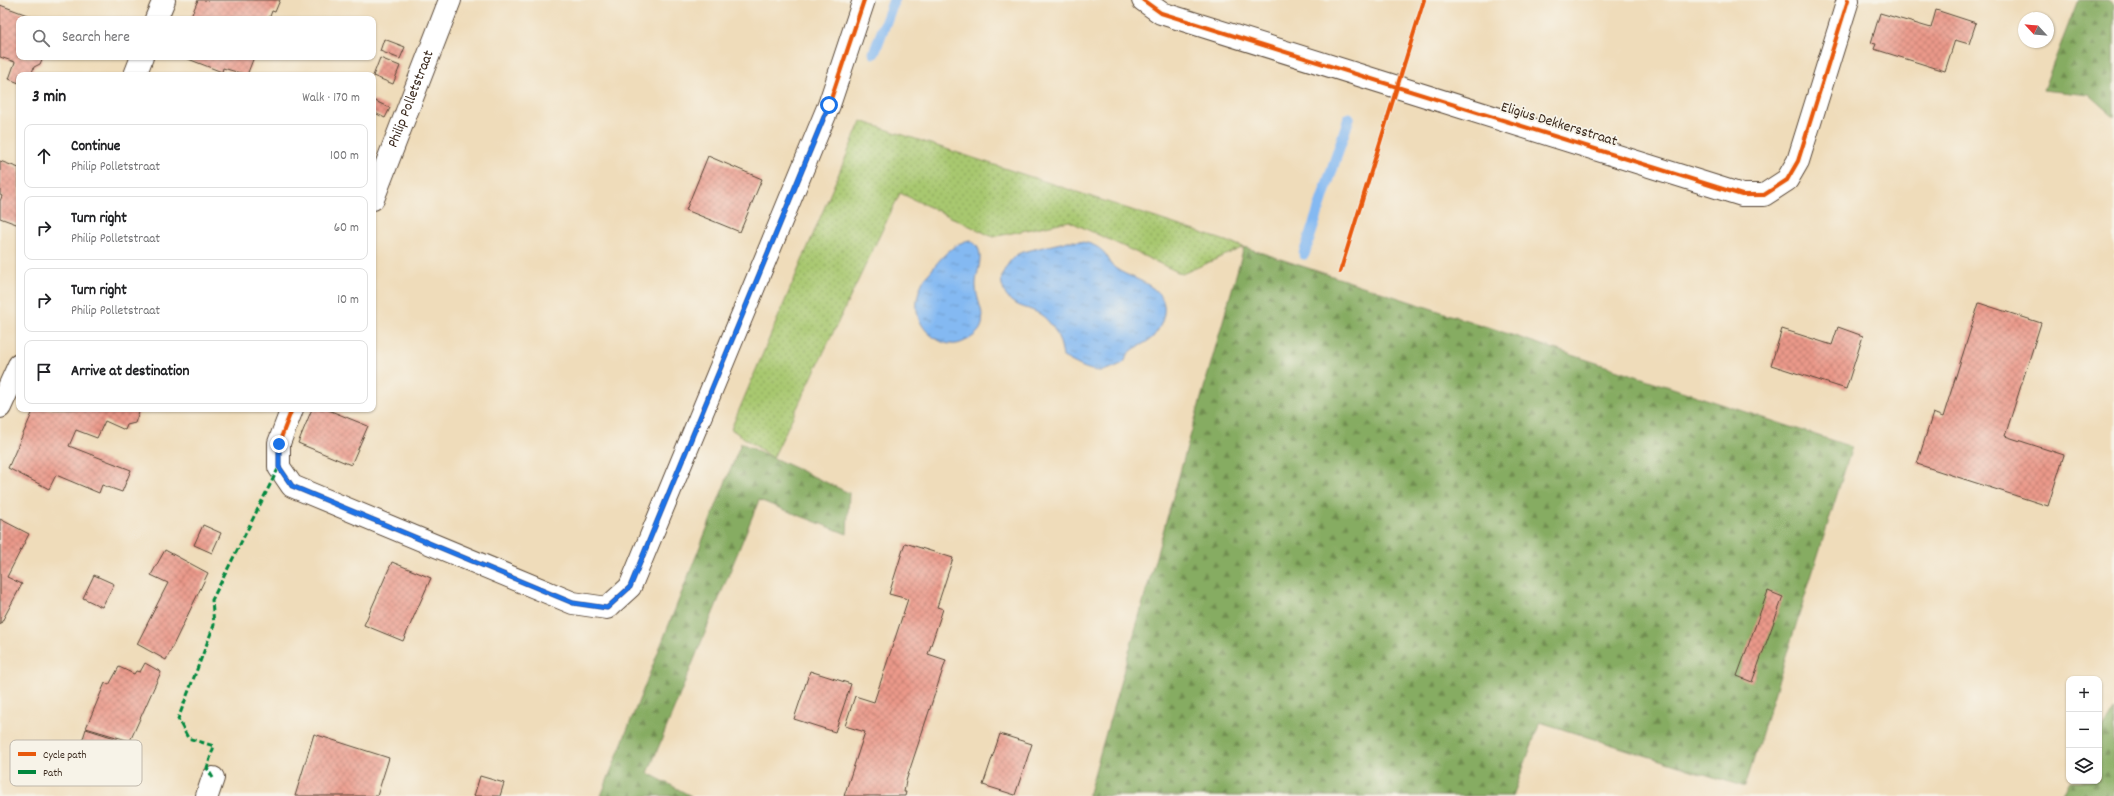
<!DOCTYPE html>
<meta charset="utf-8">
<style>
:root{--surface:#fff;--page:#f6f6f6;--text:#202124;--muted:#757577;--line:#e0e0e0}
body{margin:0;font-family:Dekko,sans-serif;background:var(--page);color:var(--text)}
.controls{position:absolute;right:12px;bottom:12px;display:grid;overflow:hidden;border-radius:8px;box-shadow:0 1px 3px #0004}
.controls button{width:36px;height:36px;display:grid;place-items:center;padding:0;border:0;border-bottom:1px solid var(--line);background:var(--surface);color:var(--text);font:20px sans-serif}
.compass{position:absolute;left:2018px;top:12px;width:36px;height:36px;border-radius:50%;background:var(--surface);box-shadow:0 1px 3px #0004;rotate:296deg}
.stop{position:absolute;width:12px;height:12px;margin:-9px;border:3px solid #1a73e8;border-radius:50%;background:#fff}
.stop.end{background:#1a73e8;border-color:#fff;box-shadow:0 1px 4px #0008}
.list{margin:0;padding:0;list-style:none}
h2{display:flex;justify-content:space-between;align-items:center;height:52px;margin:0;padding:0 16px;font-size:17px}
h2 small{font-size:13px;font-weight:400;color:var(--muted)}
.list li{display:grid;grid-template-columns:26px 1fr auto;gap:12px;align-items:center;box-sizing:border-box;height:64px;margin:0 8px 8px;padding:0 8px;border:1px solid var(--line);border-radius:8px}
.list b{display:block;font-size:15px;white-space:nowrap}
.list p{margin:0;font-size:13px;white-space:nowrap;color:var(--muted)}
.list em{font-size:13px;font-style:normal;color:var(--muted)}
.icon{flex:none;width:22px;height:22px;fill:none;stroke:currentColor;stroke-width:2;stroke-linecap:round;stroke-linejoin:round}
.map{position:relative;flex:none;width:2114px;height:796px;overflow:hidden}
.search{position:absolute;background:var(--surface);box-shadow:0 1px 3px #0004;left:16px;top:16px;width:360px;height:44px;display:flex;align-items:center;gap:10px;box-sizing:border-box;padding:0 14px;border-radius:8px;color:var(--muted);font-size:15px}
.panel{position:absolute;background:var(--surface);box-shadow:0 1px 3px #0004;left:16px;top:72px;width:360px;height:340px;border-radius:8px}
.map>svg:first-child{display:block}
</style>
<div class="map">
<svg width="2114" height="796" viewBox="0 0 2114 796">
<defs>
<pattern id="grass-dots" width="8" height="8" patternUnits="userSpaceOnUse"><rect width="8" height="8" fill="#a8c870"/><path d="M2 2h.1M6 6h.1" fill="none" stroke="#8aa35b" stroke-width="1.8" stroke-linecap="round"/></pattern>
<pattern id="forest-firs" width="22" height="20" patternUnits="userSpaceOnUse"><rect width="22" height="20" fill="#86ac62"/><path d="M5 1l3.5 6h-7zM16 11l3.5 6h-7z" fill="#6f8c50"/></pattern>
<pattern id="water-ripples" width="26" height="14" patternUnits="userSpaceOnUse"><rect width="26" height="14" fill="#84b9f2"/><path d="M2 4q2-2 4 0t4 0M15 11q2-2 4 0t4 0" fill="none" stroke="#6d97c3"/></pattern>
<pattern id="building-cross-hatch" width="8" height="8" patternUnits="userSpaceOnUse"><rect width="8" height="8" fill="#eb998a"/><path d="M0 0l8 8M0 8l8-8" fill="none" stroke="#c07d70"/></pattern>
</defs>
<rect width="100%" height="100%" fill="#f7f3e8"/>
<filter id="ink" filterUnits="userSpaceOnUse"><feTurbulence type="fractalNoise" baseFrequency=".025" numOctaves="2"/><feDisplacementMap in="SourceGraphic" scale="8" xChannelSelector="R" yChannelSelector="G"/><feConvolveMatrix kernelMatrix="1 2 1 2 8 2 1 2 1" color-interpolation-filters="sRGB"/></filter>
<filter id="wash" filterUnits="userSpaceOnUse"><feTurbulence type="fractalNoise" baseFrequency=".012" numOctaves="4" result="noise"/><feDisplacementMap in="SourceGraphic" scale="16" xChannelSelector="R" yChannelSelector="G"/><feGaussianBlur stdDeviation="0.9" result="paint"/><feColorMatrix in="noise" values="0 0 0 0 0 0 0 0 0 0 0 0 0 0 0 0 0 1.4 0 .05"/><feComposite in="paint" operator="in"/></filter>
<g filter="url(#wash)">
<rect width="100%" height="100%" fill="#efdcba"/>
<!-- grass -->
<path fill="url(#grass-dots)" stroke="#727947" d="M861,121l383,126 -62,27 -113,-53 -76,16 -93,-44 -127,265 -42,-29z"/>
<!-- forest -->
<g fill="url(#forest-firs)" stroke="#606b40">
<path d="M2078,0h31l5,4v113l-25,-22 -46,-5z"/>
<path d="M1244,247l608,200 -107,340 -205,-65 -27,74h-425z"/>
<path d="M741,443l108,50 -2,41 -88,-34 -111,273 43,23h-90z"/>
<path d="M2114,709v87h-53l9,-15h29v-47z"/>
</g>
<!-- water -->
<g fill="url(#water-ripples)" stroke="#607288">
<path d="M970,240c19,11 5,31 6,47 1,20 18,38 -7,52 -6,3 -11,6 -18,5 -6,0 -14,-4 -19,-8 -18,-14 -19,-35 -9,-55 2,-5 8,-9 11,-14 8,-11 22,-25 36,-27z"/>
<path d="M1068,241c13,0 30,2 38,14 3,4 5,10 9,13 14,10 32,12 44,26 11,13 3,33 -7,44 -7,6 -17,9 -23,15 -3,3 -3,8 -6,10 -5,3 -18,8 -23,8 -13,0 -25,-8 -37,-14 -2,-15 -6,-27 -17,-38 -13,-14 -38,-9 -43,-31 -2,-6 -2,-9 0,-15 2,-5 9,-16 15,-19 4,-3 41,-10 50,-13z"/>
</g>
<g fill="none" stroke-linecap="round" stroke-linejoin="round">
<!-- stream -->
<g stroke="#84b9f2" stroke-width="11">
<path d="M874,53l20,-53"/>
<path d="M1304,254l45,-136"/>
</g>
</g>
<g id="blocks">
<!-- building -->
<g fill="url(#building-cross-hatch)">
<path d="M198,0h82l-5,12 -3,-1 -3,8h-79z"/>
<path d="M0,5l38,14h-19v38h24l-3,7 -6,3 -3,8h-12v8l-10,-4 6,-17 -15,-5z"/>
<path d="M1936,10l40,13 -7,21 -14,-4 -10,31 -71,-22 2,-5 -5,-1 9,-30 51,15z"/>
<path d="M384,39l21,8 -5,12 -20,-8z"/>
<path d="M183,57h71l-7,18 -24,-7 -1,4z"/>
<path d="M380,58l20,8 -7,18 -20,-8z"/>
<path d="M373,100l17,8 -5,10 -12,-6z"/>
<path d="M708,156l54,23 -22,53 -54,-22z"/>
<path d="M0,161l19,7v57l-19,-7v-17l2,-5 -2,-1z"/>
<path d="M1979,303l62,20 -36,113 59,19 -16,51 -131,-42 16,-51 10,4z"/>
<path d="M1838,327l25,9 -17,53 -75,-24 11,-36 50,16z"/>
<path d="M34,409h106l-5,14 -8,2 -2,5 -20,-9 -8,17 -21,-8 -7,16 62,24 -9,22 -20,-7 -3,8 -43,-18 -7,14 -41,-21z"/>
<path d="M312,409h14l42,17 -17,39 -53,-22z"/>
<path d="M0,519l29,15 -22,43 15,7 -22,41z"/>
<path d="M203,525l18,8 -9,20 -18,-8z"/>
<path d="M905,543l48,15 -16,49 6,2 -15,45 18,6 -40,121 -2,11h2l-1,4h-61l21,-64 -20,-6 10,-30 19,6 34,-103 -19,-5z"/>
<path d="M165,550l43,23 -42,87 -29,-16 31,-61 -17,-8z"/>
<path d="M392,562l39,16 -28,63 -39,-16z"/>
<path d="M94,575l20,9 -12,23 -19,-9z"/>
<path d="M1768,591l15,6 -31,85 -15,-6z"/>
<path d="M145,663l16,9 -31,69 -44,-13 19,-45 4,2 10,-18 15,7 2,-3 4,1z"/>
<path d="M810,671l41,13 -16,48 -41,-13z"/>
<path d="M86,729l32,10 -12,41 -20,-6 7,-22 -13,-4z"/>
<path d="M314,734l75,24 -12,38h-82z"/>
<path d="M1000,734l32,10 -17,51 -32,-10z"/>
<path d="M480,776l24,7 -4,13h-26z"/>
</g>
</g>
</g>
<g filter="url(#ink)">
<use href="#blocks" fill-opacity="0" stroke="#564535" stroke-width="1"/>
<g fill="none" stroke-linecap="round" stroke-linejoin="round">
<!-- minor casing -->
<g stroke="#564535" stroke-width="24">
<g id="minor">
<path d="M1143,0l18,13 581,182h22l23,-15 11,-19 50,-161"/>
<path d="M156,19l8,-19"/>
<path d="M135,75l7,-18"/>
<path id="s1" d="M373,199l77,-199"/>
<path d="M0,407l19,-42"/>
<path d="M292,409l-13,34v24l13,19 281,117 34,5 23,-21 199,-482 35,-105"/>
<path d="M207,796l6,-18"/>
</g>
</g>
<!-- minor -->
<use href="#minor" stroke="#fff" stroke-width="22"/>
<!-- quiet -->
<path stroke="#00873e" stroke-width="3" stroke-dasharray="6 3" stroke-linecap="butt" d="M213,778l-6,-10 7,-22 -26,-8 -10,-19 36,-94 -2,-25 67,-133"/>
<!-- cycleway casing -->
<g stroke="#f7f3e8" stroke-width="6">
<g id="cycleway">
<path d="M1143,0l18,13 581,182h22l23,-15 11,-19 50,-161"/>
<path d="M1340,272l84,-272"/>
<path d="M292,409l-13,34v24l13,19 281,117 34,5 23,-21 199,-482 35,-105"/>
</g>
</g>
<!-- cycleway -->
<use href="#cycleway" stroke="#e8590c" stroke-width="4"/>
</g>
</g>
<g fill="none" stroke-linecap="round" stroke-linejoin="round" filter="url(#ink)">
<!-- route -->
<path stroke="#1a73e8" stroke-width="5" d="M279,444v23l13,19 281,117 34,5 23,-21 199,-482"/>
</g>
<g text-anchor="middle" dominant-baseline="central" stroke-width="3.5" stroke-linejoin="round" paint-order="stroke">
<!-- street labels -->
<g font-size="15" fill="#3b2a1e" stroke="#f7f3e8">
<text stroke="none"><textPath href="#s1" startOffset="107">Philip Polletstraat</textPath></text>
<text transform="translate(1559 125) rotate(17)">Eligius Dekkersstraat</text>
</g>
</g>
<!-- legend -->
<rect x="10" y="740" width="132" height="46" rx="6" fill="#f7f3e8" stroke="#bfb7ab" stroke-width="1"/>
<rect x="18" y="752" width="18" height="4" fill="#e8590c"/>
<rect x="18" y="770" width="18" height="4" fill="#00873e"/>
<g font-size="11" fill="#3b2a1e">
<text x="43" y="758">Cycle path</text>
<text x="43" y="776">Path</text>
</g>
</svg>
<div class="controls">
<button>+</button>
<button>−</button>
<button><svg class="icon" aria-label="layers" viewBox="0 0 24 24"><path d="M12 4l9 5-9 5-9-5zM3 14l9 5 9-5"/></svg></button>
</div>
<svg class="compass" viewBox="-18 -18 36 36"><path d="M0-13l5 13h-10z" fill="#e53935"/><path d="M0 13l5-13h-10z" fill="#757577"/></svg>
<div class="stop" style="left:829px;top:105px"></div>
<div class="stop end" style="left:279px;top:444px"></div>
<div class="search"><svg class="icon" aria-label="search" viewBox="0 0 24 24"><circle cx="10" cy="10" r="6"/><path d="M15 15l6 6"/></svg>Search here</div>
<section class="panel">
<h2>3 min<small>Walk · 170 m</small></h2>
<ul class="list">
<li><svg class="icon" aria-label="ahead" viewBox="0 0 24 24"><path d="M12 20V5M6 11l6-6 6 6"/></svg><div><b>Continue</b><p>Philip Polletstraat</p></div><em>100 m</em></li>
<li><svg class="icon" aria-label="right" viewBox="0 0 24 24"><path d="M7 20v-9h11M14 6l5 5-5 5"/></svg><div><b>Turn right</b><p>Philip Polletstraat</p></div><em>60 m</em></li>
<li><svg class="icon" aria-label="right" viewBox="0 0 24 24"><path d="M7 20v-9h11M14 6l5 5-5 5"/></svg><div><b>Turn right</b><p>Philip Polletstraat</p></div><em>10 m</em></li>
<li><svg class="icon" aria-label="arrive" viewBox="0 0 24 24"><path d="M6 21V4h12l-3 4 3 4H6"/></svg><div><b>Arrive at destination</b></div></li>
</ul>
</section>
</div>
